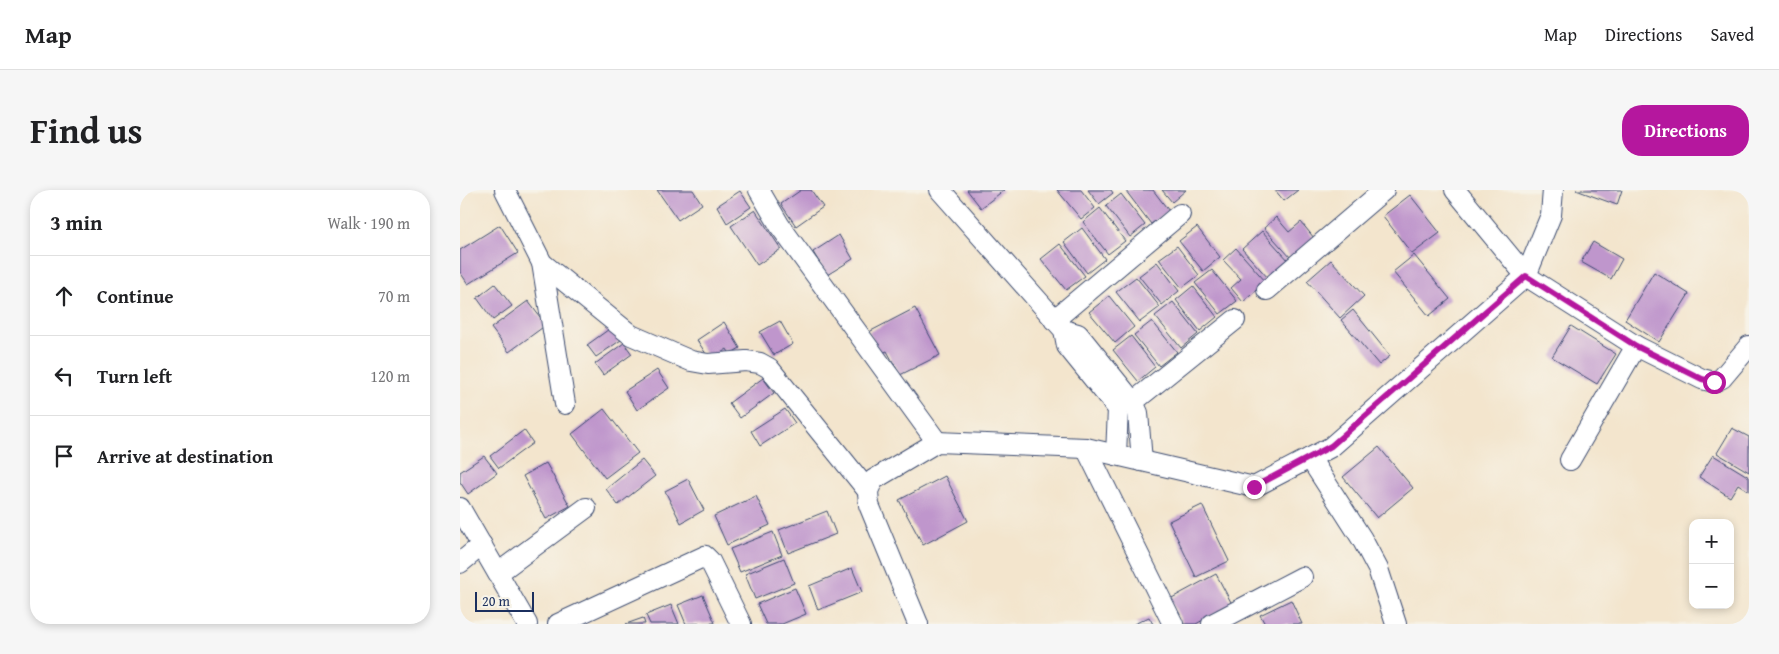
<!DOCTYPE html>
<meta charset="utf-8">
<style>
:root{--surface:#fff;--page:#f6f6f6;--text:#202124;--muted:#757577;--line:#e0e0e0;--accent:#b5179e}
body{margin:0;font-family:"Gentium Book Plus",serif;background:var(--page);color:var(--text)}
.controls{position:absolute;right:15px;bottom:15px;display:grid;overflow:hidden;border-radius:10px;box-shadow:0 2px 8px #0003}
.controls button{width:45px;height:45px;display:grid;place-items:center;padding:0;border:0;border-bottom:1px solid var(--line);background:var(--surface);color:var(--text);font:25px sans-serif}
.scale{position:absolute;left:15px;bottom:12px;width:59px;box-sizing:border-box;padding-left:5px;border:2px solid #1b2f5e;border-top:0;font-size:14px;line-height:18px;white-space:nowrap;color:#1b2f5e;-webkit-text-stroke:4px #f7f3e8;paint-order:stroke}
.stop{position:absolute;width:15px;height:15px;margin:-11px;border:4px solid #b5179e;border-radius:50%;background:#fff}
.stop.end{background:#b5179e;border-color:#fff;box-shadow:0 1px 5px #0008}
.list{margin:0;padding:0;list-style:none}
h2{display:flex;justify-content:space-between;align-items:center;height:65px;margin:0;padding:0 20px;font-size:21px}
h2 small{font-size:16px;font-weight:400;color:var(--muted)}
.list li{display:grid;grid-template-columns:32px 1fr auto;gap:15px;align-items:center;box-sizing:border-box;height:80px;padding:0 20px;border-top:1px solid var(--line)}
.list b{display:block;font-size:19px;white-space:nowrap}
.list em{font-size:16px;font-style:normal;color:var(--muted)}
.icon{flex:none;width:28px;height:28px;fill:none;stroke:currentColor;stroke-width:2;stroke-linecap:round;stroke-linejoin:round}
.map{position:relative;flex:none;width:1289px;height:434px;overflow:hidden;border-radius:20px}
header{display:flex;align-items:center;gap:30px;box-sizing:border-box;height:70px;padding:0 25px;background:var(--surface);border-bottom:1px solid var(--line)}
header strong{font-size:24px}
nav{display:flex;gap:28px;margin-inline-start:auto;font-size:18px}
.intro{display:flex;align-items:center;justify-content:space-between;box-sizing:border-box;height:120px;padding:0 30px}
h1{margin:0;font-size:35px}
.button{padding:12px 22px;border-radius:20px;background:var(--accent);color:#fff;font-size:18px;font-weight:700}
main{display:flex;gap:30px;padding:0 30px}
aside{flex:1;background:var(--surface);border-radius:20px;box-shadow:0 2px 8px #0003}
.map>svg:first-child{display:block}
</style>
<header>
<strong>Map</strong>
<nav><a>Map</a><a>Directions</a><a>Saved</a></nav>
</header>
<div class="intro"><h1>Find us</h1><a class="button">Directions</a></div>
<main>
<aside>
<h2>3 min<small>Walk · 190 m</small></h2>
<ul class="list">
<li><svg class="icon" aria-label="ahead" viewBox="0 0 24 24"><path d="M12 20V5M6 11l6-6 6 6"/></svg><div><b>Continue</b></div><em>70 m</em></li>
<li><svg class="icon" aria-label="left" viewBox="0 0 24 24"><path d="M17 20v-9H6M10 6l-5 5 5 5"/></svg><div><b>Turn left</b></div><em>120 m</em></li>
<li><svg class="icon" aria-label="arrive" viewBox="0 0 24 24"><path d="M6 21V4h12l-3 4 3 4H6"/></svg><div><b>Arrive at destination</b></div></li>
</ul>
</aside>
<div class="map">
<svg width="1289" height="434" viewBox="0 0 1289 434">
<rect width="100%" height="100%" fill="#f7f3e8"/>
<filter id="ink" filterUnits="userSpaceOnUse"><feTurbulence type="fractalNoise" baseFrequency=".02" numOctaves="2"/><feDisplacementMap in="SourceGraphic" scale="10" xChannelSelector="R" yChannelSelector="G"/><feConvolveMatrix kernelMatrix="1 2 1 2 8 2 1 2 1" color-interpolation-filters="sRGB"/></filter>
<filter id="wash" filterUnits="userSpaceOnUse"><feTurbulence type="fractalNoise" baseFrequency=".0096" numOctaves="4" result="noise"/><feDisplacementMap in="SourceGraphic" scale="20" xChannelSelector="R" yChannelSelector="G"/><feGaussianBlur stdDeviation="1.12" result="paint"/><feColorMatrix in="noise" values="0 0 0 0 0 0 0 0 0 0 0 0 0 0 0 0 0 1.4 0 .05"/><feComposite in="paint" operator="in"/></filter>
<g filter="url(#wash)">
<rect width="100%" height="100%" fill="#f3e5cd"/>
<g id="blocks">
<!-- building -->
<g fill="#bf96cc">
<path d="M197,0h36l9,14 -24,16z"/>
<path d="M341,0h10l12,17 -27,19 -15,-22z"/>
<path d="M507,0h37l-23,18z"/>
<path d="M597,0h24l14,18 -14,11z"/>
<path d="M628,0h23l2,3 -14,11z"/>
<path d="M668,0h25l16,21 -18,13 -25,-33z"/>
<path d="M702,0h24l-14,12z"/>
<path d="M815,0h23l-14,11z"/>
<path d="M1116,0h46l-5,15z"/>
<path d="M280,1l11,16 -24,16 -10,-17z"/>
<path d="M661,4l24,31 -15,12 -24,-31z"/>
<path d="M950,5l30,38 -28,21 -29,-38z"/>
<path d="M640,18l25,33 -17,13 -25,-32z"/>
<path d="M295,20l26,39 -24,16 -26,-39z"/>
<path d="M816,27l13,15 12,-10 13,16 -23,20 -27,-30z"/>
<path d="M40,35l18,28 -50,31 -8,-12v-22z"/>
<path d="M737,37l23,30 -17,14 -24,-30z"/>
<path d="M622,38l23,31 -18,14 -23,-31z"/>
<path d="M802,41l27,30 -20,18 -27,-30z"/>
<path d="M379,45l14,24 -26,16 -14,-23z"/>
<path d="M1133,52l29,17 -11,20 -30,-17z"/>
<path d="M600,54l25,32 -19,14 -25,-31z"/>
<path d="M717,56l22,29 -17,13 -23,-29z"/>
<path d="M776,58l30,34 -23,20 -12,-14 10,-9 -18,-19z"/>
<path d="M954,65l36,44 -21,17 -36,-44z"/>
<path d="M871,70l33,36 -24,22 -33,-37z"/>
<path d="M697,72l22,29 -17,14 -23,-29z"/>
<path d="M752,80l25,31 -17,13 -25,-31z"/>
<path d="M1194,82l35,22 -30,48 -34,-22z"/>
<path d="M676,87l24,30 -20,15 -24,-30z"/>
<path d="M35,94l17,22 -19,14 -16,-22z"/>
<path d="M733,96l24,31 -17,14 -24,-31z"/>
<path d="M649,106l25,31 -19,16 -26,-31z"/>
<path d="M68,111l18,24 -37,27 -18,-24z"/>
<path d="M713,112l25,32 -17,14 -26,-32z"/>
<path d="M455,118l25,47 -40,20 -13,-24 -7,3 -11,-22z"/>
<path d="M893,120l37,46 -11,9 -38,-45z"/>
<path d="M320,131l13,23 -19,11 -14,-23z"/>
<path d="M692,131l25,31 -18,14 -25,-31z"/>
<path d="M264,132l16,26 -10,6 -3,-5 -17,11 -13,-20z"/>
<path d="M1111,136l45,28 -19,30 -45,-27z"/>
<path d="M152,137l9,13 -25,17 -9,-12z"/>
<path d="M671,146l24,31 -17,14 -25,-31z"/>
<path d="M164,153l8,11 -29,21 -8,-11z"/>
<path d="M197,180l12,18 -32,22 -12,-19z"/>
<path d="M303,188l11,15 -34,25 -11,-15z"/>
<path d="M144,219l34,44 -33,25 -33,-44z"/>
<path d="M325,219l10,14 -35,23 -9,-15z"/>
<path d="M1272,238l17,9v35l-32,-19z"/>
<path d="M64,240l9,13 -34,25 -9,-12z"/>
<path d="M919,257l34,41 -36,30 -34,-41z"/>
<path d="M1253,265l36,22v14l-11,-7 -8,13 -31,-20z"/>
<path d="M24,266l13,17 -29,21 -8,-12v-10z"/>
<path d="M182,270l13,16 -37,29 -12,-16z"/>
<path d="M86,273l24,43 -24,13 -23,-43z"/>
<path d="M485,286l23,45 -45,24 -24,-45z"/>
<path d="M228,289l16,31 -23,13 -16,-32z"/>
<path d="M296,306l14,29 -43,20 -13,-29z"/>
<path d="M742,315l27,56 -33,16 -27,-56z"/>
<path d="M367,321l9,23 -48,19 -9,-23z"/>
<path d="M313,342l9,23 -42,17 -10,-23z"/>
<path d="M324,368l10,25 -39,16 -10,-25z"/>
<path d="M392,378l10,24 -44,18 -9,-24z"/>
<path d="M756,384l16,30 -36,20h-13l-13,-25z"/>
<path d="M335,398l11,26 -24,10h-16l-9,-20z"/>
<path d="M243,405l12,28 -29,1 -8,-19z"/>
<path d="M831,410l11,24h-37l-5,-9z"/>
<path d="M211,415l8,19h-29l-4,-9z"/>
<path d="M689,427l4,7h-19z"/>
<path d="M183,428l2,6h-19z"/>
</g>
</g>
</g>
<g filter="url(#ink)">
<use href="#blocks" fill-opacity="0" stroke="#3b4a6f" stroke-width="1"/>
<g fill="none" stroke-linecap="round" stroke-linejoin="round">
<!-- minor casing -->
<g stroke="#3b4a6f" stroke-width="22">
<g id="minor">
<path d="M45,0l37,73 89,72 60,26 17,3 38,-3 14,2 9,5 99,123"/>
<path d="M299,0l21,36 157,216"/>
<path d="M480,0l124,140 3,16 51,63 -2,46"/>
<path d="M995,0l71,86 110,70 66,33 12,3 8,-4 27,-32"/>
<path d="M82,73l23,141"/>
<path d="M807,100l117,-100"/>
<path d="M594,130l126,-106"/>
<path d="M604,140l14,4 55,68 5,11 4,48"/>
<path d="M673,212l102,-82"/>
<path d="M626,258l87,176"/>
<path d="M850,268l52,81 16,30 18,55"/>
<path d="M1110,270l66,-114"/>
<path d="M0,318l67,116"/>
<path d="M0,373l22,-18"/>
<path d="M38,383l88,-65"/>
<path d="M98,434l147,-68 5,5 31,63"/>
<path d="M458,434l-49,-119 -1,-14 5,-11 64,-38 149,6 168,39 77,-40 195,-171 25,-61 2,-25"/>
<path d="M752,434l90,-47"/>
</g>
</g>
<!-- minor -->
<use href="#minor" stroke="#fff" stroke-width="20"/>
</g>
</g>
<g fill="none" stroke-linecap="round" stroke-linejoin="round" filter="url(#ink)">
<!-- route -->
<path stroke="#b5179e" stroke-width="6" d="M794,297l77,-41 195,-170 110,70 66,33 12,3"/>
</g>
</svg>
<div class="controls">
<button>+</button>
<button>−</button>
</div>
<div class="scale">20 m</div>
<div class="stop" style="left:1254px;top:192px"></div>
<div class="stop end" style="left:794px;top:297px"></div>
</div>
</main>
